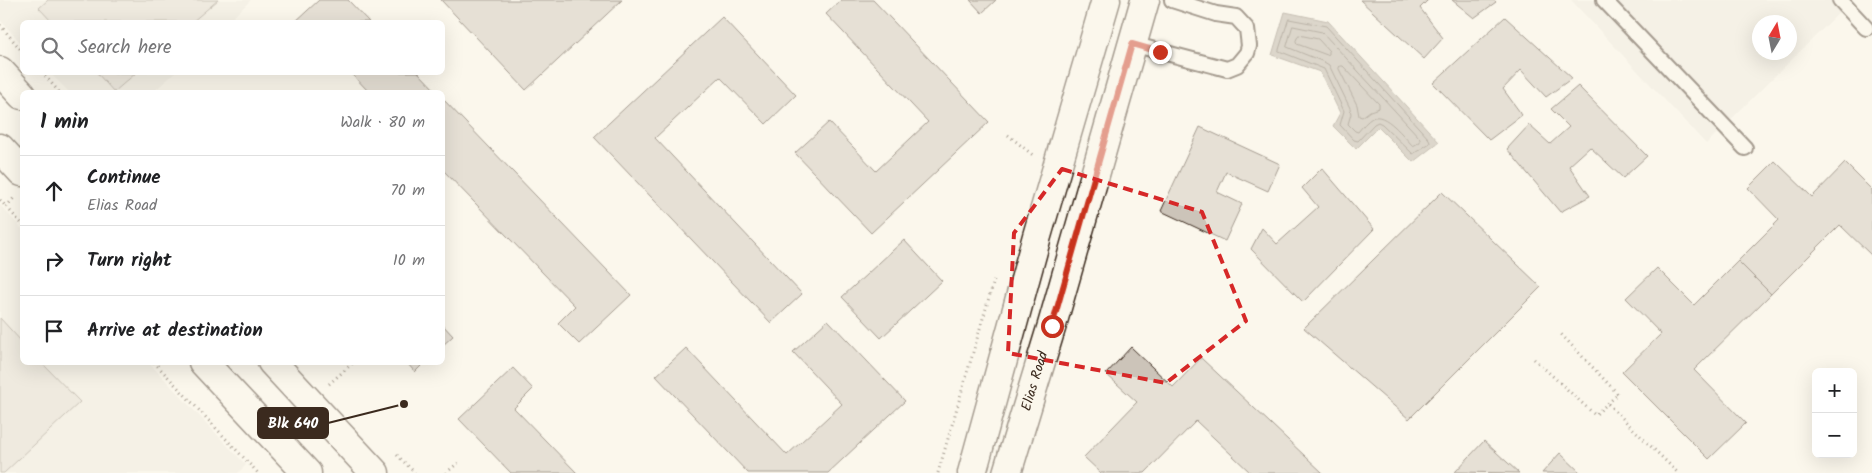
<!DOCTYPE html>
<meta charset="utf-8">
<style>
:root{--surface:#fff;--page:#f6f6f6;--text:#202124;--muted:#757577;--line:#e0e0e0}
body{margin:0;font-family:Kalam,sans-serif;background:var(--page);color:var(--text)}
.controls{position:absolute;right:15px;bottom:15px;display:grid;overflow:hidden;border-radius:8px;box-shadow:0 5px 20px #0002}
.controls button{width:45px;height:45px;display:grid;place-items:center;padding:0;border:0;border-bottom:1px solid var(--line);background:var(--surface);color:var(--text);font:25px sans-serif}
.compass{position:absolute;left:1752px;top:15px;width:45px;height:45px;border-radius:50%;background:var(--surface);box-shadow:0 5px 20px #0002;rotate:10deg}
.stop{position:absolute;width:15px;height:15px;margin:-11px;border:4px solid #c8321e;border-radius:50%;background:#fff}
.stop.end{background:#c8321e;border-color:#fff;box-shadow:0 1px 5px #0008}
.list{margin:0;padding:0;list-style:none}
h2{display:flex;justify-content:space-between;align-items:center;height:65px;margin:0;padding:0 20px;font-size:21px}
h2 small{font-size:16px;font-weight:400;color:var(--muted)}
.list li{display:grid;grid-template-columns:32px 1fr auto;gap:15px;align-items:center;box-sizing:border-box;height:70px;padding:0 20px;border-top:1px solid var(--line)}
.list b{display:block;font-size:19px;white-space:nowrap}
.list p{margin:0;font-size:16px;white-space:nowrap;color:var(--muted)}
.list em{font-size:16px;font-style:normal;color:var(--muted)}
.icon{flex:none;width:28px;height:28px;fill:none;stroke:currentColor;stroke-width:2;stroke-linecap:round;stroke-linejoin:round}
.map{position:relative;flex:none;width:1872px;height:473px;overflow:hidden}
.search{position:absolute;background:var(--surface);box-shadow:0 5px 20px #0002;left:20px;top:20px;width:425px;height:55px;display:flex;align-items:center;gap:12px;box-sizing:border-box;padding:0 18px;border-radius:8px;color:var(--muted);font-size:19px}
.panel{position:absolute;background:var(--surface);box-shadow:0 5px 20px #0002;left:20px;top:90px;width:425px;height:275px;border-radius:8px}
.map>svg:first-child{display:block}
</style>
<div class="map">
<svg width="1872" height="473" viewBox="0 0 1872 473">
<rect width="100%" height="100%" fill="#fbf7ec"/>
<filter id="ink" filterUnits="userSpaceOnUse"><feTurbulence type="fractalNoise" baseFrequency=".02" numOctaves="2"/><feDisplacementMap in="SourceGraphic" scale="10" xChannelSelector="R" yChannelSelector="G"/><feConvolveMatrix kernelMatrix="1 2 1 2 8 2 1 2 1" color-interpolation-filters="sRGB"/></filter>
<g filter="url(#ink)">
<!-- built -->
<g fill="#ede8dd" fill-rule="evenodd">
<path d="M0,0h251l-23,22h-206v22l-22,-24z"/>
<path d="M1571,0h281l-146,144zM1760,22h30v30h-30z"/>
<path d="M50,73h125l-22,19h-84z"/>
<path d="M0,205l22,24v133l127,1 97,102 -8,8h-238z"/>
</g>
<!-- green -->
<g fill="#dfd9ce" stroke="#8d8276">
<path d="M48,0h170l-26,22h-140l-13,-14z"/>
<path d="M97,73h39l-22,19z"/>
<path d="M0,318l22,24v20l20,1 38,39 -76,71h-4z"/>
</g>
<!-- water -->
<path fill="#b6aea2" stroke="#85796d" d="M1285,12l43,9 111,121 -26,20 -35,-35 -22,22 -23,-23 7,-13 -20,-41 -48,-17z"/>
<g fill="none" stroke-linecap="round" stroke-linejoin="round">
<!-- shore -->
<g stroke="#6c5f53" stroke-width="1">
<path d="M1289,19l37,7 103,113 1,4 -17,11 -31,-30 -4,-2 -4,2 -16,17 -4,-1 -14,-15 4,-14 -20,-42 -45,-18z"/>
<path d="M1293,26l29,6 98,106v4l-7,4c-9,-9 -28,-35 -41,-28 -5,3 -10,9 -14,14l-3,-1 -7,-7 3,-10 -1,-6 -21,-43 -5,-3 -37,-15z"/>
<path d="M1299,35l19,4 11,12v3l-2,1 -30,-11 -1,-3z"/>
<path d="M1340,66h3l36,38v4l-9,3 -8,6 -3,-1 -2,-11 -18,-36z"/>
</g>
</g>
<!-- building -->
<g fill="#ccc4b9" stroke="#3b2a1e">
<path d="M319,0h29l21,22h-74z"/>
<path d="M441,0h181l-96,90z"/>
<path d="M841,0h32l116,122 -118,111 -76,-80 34,-31 47,49 52,-49 -102,-108z"/>
<path d="M970,0h26l-14,13z"/>
<path d="M1360,0h68l-8,8 23,30 -19,21z"/>
<path d="M1452,0h42l2,2 -22,16z"/>
<path d="M722,17l74,78 -30,29 -46,-47 -65,61 147,156 -31,29 -177,-186z"/>
<path d="M1505,17l67,61 -26,19 -25,-27 -18,19 19,26 -33,25 -56,-57z"/>
<path d="M350,72h68l19,20h-68z"/>
<path d="M1578,86l69,70 -24,22 -33,-31 -21,19 21,30 -30,16 -53,-63 22,-24 21,19 19,-17 -18,-18z"/>
<path d="M442,98l189,197 -52,49 -21,-21 17,-17 -133,-137z"/>
<path d="M1200,127l80,37 -12,27 -42,-19 -9,20 25,12 -17,37 -64,-30z"/>
<path d="M1775,161l37,36 33,-34 27,27v66l-32,-31 -69,69 -33,-33 41,-41 -31,-32z"/>
<path d="M1322,168l52,61 -71,73 -52,-53 11,-21 15,16 41,-37 -16,-19z"/>
<path d="M1442,192l99,95 -132,132 -105,-91z"/>
<path d="M904,240l38,41 -61,57 -39,-41z"/>
<path d="M1738,261l33,33 -77,76 52,53 -37,36 -87,-87 39,-38 -35,-36 31,-30 37,37z"/>
<path d="M828,320l77,81 -77,72h-80l-92,-97 30,-28 101,107 55,-51 -49,-52z"/>
<path d="M442,324l11,12 -11,10z"/>
<path d="M1131,347l42,40 28,-29 122,115h-72l-55,-52 -51,52h-44l-17,-16 53,-55 -31,-28z"/>
<path d="M406,362h19l-10,10z"/>
<path d="M513,368l20,21 -19,19 63,65h-66l-52,-54z"/>
<path d="M1484,441l35,32 -64,-1z"/>
<path d="M1560,453l21,20h-39z"/>
</g>
<g fill="none" stroke-linecap="round" stroke-linejoin="round">
<!-- lane casing -->
<g stroke="#3b2a1e" stroke-width="18">
<g id="lane">
<path d="M1604,0l141,148"/>
<path d="M1840,0l26,28"/>
<path d="M1132,44l95,25 10,-4 10,-12 2,-7 -2,-17 -11,-12 -20,-3 -44,-14"/>
</g>
</g>
<!-- secondary casing -->
<g stroke="#3b2a1e" stroke-width="31">
<g id="secondary">
<path d="M972,473l65,-237 69,-236"/>
<path id="s1" d="M1007,473l45,-148 93,-325"/>
</g>
</g>
<!-- primary casing -->
<g stroke="#3b2a1e" stroke-width="31">
<g id="primary">
<path d="M0,71l22,24"/>
<path d="M0,148l22,24"/>
<path d="M203,362l104,111"/>
<path d="M272,362l103,111"/>
</g>
</g>
<!-- path -->
<g stroke="#3b2a1e" stroke-width="3" stroke-dasharray="1 4" stroke-linecap="butt">
<path d="M0,25l22,26"/>
<path d="M42,72l17,20"/>
<path d="M1008,135l26,21"/>
<path d="M0,200l22,24"/>
<path d="M6,207l8,-9"/>
<path d="M1534,359l61,56 23,-21 -58,-61"/>
<path d="M154,362l104,111"/>
<path d="M329,384l25,-22"/>
<path d="M1608,404l70,69"/>
<path d="M397,455l18,18"/>
<path d="M446,473l12,-10"/>
<path d="M938,473l57,-196"/>
</g>
<!-- lane -->
<use href="#lane" stroke="#fbf7ec" stroke-width="14"/>
<!-- secondary -->
<use href="#secondary" stroke="#fbf7ec" stroke-width="28"/>
<!-- primary -->
<use href="#primary" stroke="#fbf7ec" stroke-width="28"/>
</g>
</g>
<g fill="none" stroke-linecap="round" stroke-linejoin="round" filter="url(#ink)">
<!-- route -->
<path stroke="#c8321e" stroke-width="6" d="M1052,326l80,-282 28,8"/>
</g>
<!-- marked area -->
<path d="M0 0H1872V473H0ZM1062,169l140,43 44,109 -80,62 -158,-30 6,-120z" fill="#fbf7ec" fill-opacity=".55" fill-rule="evenodd"/>
<path fill="none" stroke="#d62828" stroke-width="4" stroke-dasharray="10 6" stroke-linejoin="round" d="M1062,169l140,43 44,109 -80,62 -158,-30 6,-120z"/>
<g text-anchor="middle" dominant-baseline="central" stroke-width="4" stroke-linejoin="round" paint-order="stroke">
<!-- street labels -->
<g font-size="14" fill="#3b2a1e" stroke="#fbf7ec">
<text stroke="none"><textPath href="#s1" startOffset="96">Elias Road</textPath></text>
</g>
</g>
<!-- callouts -->
<path fill="none" stroke="#3b2a1e" stroke-width="2" d="M404 404L328 423"/>
<circle fill="#3b2a1e" stroke="#fbf7ec" stroke-width="2" cx="404" cy="404" r="5"/>
<rect fill="#3b2a1e" stroke="#3b2a1e" stroke-width="2" x="258" y="408" width="70" height="30" rx="5"/>
<g font-size="15" text-anchor="middle" font-weight="bold" fill="#fff">
<text x="293" y="428">Blk 640</text>
</g>
</svg>
<div class="controls">
<button>+</button>
<button>−</button>
</div>
<svg class="compass" viewBox="-18 -18 36 36"><path d="M0-13l5 13h-10z" fill="#e53935"/><path d="M0 13l5-13h-10z" fill="#757577"/></svg>
<div class="stop" style="left:1052px;top:326px"></div>
<div class="stop end" style="left:1160px;top:52px"></div>
<div class="search"><svg class="icon" aria-label="search" viewBox="0 0 24 24"><circle cx="10" cy="10" r="6"/><path d="M15 15l6 6"/></svg>Search here</div>
<section class="panel">
<h2>1 min<small>Walk · 80 m</small></h2>
<ul class="list">
<li><svg class="icon" aria-label="ahead" viewBox="0 0 24 24"><path d="M12 20V5M6 11l6-6 6 6"/></svg><div><b>Continue</b><p>Elias Road</p></div><em>70 m</em></li>
<li><svg class="icon" aria-label="right" viewBox="0 0 24 24"><path d="M7 20v-9h11M14 6l5 5-5 5"/></svg><div><b>Turn right</b></div><em>10 m</em></li>
<li><svg class="icon" aria-label="arrive" viewBox="0 0 24 24"><path d="M6 21V4h12l-3 4 3 4H6"/></svg><div><b>Arrive at destination</b></div></li>
</ul>
</section>
</div>
